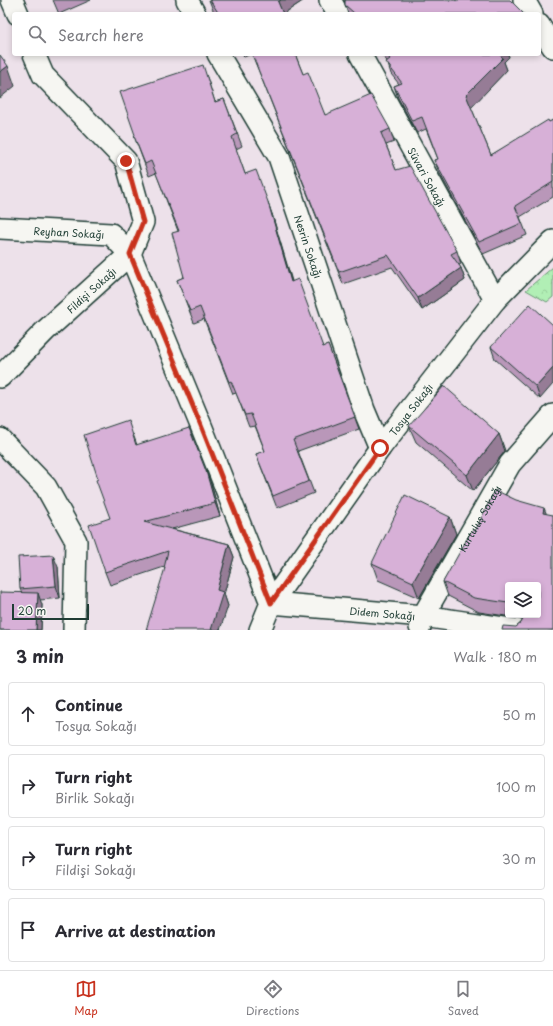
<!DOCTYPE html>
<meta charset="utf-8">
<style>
:root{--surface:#fff;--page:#f2f2f3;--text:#2b2b33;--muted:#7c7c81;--line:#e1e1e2;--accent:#c8321e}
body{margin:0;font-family:"Playpen Sans",sans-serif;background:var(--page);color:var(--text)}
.controls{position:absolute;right:12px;bottom:12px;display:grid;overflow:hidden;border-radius:4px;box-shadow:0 2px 6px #0003}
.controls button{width:36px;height:36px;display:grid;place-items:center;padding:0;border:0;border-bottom:1px solid var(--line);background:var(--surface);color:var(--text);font:20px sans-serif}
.scale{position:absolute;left:12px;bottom:10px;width:77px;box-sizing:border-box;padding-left:4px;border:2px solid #1f3d34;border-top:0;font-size:11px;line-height:14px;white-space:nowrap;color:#1f3d34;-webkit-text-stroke:3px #f6f6f2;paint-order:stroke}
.stop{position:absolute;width:12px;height:12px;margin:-9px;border:3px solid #c8321e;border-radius:50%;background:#fff}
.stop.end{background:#c8321e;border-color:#fff;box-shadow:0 1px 4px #0008}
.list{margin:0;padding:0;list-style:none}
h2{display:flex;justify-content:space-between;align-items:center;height:52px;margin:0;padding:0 16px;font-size:17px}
h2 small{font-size:13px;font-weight:400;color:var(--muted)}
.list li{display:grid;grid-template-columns:26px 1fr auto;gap:12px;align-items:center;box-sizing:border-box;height:64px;margin:0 8px 8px;padding:0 8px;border:1px solid var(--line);border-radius:4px}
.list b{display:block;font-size:15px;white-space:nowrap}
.list p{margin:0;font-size:13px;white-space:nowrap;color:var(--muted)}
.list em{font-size:13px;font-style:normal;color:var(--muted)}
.icon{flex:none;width:22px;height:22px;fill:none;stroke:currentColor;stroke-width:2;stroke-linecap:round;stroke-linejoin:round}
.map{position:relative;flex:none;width:553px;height:630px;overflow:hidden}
.search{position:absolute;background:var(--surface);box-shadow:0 2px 6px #0003;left:12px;right:12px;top:12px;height:44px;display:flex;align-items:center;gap:10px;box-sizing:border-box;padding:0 14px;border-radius:4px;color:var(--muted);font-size:15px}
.sheet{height:340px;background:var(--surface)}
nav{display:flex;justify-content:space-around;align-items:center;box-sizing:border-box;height:56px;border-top:1px solid var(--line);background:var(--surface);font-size:11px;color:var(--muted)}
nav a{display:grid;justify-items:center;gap:2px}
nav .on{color:var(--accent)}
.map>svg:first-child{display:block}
</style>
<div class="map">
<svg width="553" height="630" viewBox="0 0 553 630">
<defs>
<pattern id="forest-crowns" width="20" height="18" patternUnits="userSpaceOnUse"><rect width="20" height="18" fill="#b1efb5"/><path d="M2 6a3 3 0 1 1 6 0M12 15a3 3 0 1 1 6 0" fill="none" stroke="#98ce9c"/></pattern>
</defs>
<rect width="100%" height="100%" fill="#ede1ea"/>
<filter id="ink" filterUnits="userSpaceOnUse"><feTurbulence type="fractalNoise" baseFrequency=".025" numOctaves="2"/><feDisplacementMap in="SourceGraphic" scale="8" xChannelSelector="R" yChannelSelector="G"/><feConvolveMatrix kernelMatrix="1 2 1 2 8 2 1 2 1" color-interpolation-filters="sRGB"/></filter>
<g filter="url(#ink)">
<!-- forest -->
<path fill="url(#forest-crowns)" stroke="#689674" d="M553,267v30l-6,5 -21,-12z"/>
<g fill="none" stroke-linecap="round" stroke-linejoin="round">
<!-- street casing -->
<g stroke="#1f3d34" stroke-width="24">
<g id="street">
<path d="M12,0l6,14"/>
<path d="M187,0l8,14"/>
<path d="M330,0l8,14"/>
<path d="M524,0l8,14"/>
<path d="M539,25l14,22"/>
<path id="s1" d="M218,54l61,103 85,253 16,38"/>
<path id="s2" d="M360,54l135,246"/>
<path id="s3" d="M0,228l111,6 19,20 72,174 69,175 152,13 94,14"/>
<path id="s4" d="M0,377l46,-47 84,-76 13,-32 -17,-61 -83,-86 -9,-21"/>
<path d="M0,439l46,48 30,54 -2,89"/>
<path id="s5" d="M420,627l3,-11 87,-152 43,-49"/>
<path id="s6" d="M260,630l11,-27 109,-155 115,-148 58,-59"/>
</g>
</g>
<!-- street -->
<use href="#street" stroke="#f6f6f2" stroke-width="21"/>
</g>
<!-- wall -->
<g fill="#b997b9" stroke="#1f3d34" fill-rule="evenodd">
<path d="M53,0h38l-32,14z"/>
<path d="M209,0h95l-21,14h-68l-2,-4z"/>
<path d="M344,0h111l1,1 67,13h-175l-3,-9v-3z"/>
<path d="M243,54h8l-7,3z"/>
<path d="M252,54h43l8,20 22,41 65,14 4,13 -8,3 10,25 61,81 4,13 -2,1 2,3 4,12 -43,30 -30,-43 -49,17z"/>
<path d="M381,54h127l1,3 -5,5 3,8 -36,37 20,48 62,-35v77l-33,20 7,18 -44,19 -44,-82 -5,-12 4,-1 -12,-30 -9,4 -19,-35 -4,-12 5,-2 -8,-10 -4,-13z"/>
<path d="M207,77l8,25 9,-3 18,47 -6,3 9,25 27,40 20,67 31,66 5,-2 31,84 -61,22 16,42 -37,15 -21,-54 9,-3 -10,-25 -6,1 -13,-34 -3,1 -29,-75 -10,4 -12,-31 -5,-12 7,-3 -6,-46 -22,-58 -7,3 -15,-40z"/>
<path d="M553,325l-13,74 -45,-40 -4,-12z"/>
<path d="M409,426l90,8 6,17 -32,40 -57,-49z"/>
<path d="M133,434l4,11 74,39 9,32 -48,13 57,15 5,13 -10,37 4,12 -63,-36 -1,-3 -54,18 -5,-13 5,-54z"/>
<path d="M450,517l6,17 -37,64 -41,-18 -6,-17z"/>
<path d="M475,531l78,99 -37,-3 5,-4 2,-3 -4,-2 -40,-6 -31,-16 -5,-14zM508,585l30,30h-30z"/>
<path d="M58,567l2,31 -20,2 2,5 -1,25h-41l22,-37 -2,-4z"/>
</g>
<!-- shaded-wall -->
<g fill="#967b96" stroke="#1f3d34">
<path d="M281,0h23l-21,14 -5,-12z"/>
<path d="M498,54h10l1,3 -5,5 3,8 -36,38 -5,-13z"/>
<path d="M8,66l7,20 -15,12v-26z"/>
<path d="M268,202l4,12 23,80 -4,-12z"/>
<path d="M461,268l4,12 -43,30 -4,-12z"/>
<path d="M553,368v16l-13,15 -4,-12z"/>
<path d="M499,434l6,17 -32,40 -6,-16z"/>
<path d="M206,471l5,13 9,32 -5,-13z"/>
<path d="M544,508l6,14 -7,-9z"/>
<path d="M450,517l6,17 -37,64 -6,-16z"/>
<path d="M229,544l5,13 -10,37 4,12 -8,24h-9l6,-40z"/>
<path d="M53,555l5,12 2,31 -4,-12z"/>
<path d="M38,593l4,12 -1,25h-5z"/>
</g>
<!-- building -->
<g fill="#d7b0d7" stroke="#1f3d34">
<path d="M210,0h71l-3,2 5,12h-64z"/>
<path d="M346,0h109l1,1 1,-1h53l13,13v1h-170l1,-1 -9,-8v-4z"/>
<path d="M252,54h43l8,20 5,-2 17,43 46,-20 19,34 -9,4 15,37 14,-4 47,85 -6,3 10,14 -43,30 -30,-43 -49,17z"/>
<path d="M386,54h113l4,4 -37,37 25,60 57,-35 1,2 4,-2v62l-38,24 7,17 -43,19 -45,-82 4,-1 -16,-42 -10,4 -18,-35 8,-3 -16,-21 4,-3z"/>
<path d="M0,55l8,11 -8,6z"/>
<path d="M203,65l12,37 9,-3 13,35 -5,3 13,37 11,-4 12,32 23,80 7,-3 25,68 5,-2 27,72 -62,23 16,41 -36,15 -17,-42 9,-3 -14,-37 -6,1 -14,-34 -2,1 -29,-75 -10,4 -13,-31 7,-3 -12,-44 7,-2 -28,-70 -6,3 -11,-28 1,-1 -15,-43z"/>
<path d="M530,304l23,21v43l-17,19 -45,-40z"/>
<path d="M444,386l55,48 -32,41 -58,-49z"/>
<path d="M128,420l8,25 53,-17 17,43 9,32 -71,19 85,22 -12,46 6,2 -12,38h-65l19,-62h-1l4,-17 -63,21 -16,-47 21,-7 -14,-38 2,-1 -14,-44z"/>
<path d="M495,490l21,10 28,8 -1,5 10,2v115h-51l1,-4 13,1 5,-4 3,-6 -1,-2h15v-30h-30v18l-34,-5 -31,-16 29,-52 3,1z"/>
<path d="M405,495l45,22 -37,65 -41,-19z"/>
<path d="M53,555l3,31 -36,3 -2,-32z"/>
<path d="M0,592l38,1 -2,37h-36z"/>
</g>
</g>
<g fill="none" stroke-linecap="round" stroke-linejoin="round" filter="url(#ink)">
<!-- route -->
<path stroke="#c8321e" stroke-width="5" d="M126,161l17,61 -13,32 72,174 69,175 109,-155"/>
</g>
<g text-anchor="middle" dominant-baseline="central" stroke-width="4" stroke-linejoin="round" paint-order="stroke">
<!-- street labels -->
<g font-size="10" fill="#1f3d34" stroke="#f6f6f2">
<text stroke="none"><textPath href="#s2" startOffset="140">Süvari Sokağı</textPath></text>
<text stroke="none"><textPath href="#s3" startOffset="69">Reyhan Sokağı</textPath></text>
<text stroke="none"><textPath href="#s1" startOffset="214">Nesrin Sokağı</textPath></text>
<text stroke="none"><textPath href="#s4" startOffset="126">Fildişi Sokağı</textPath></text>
<text stroke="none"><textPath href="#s6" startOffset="268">Tosya Sokağı</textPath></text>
<text stroke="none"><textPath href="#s5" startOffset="124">Kurtuluş Sokağı</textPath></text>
<text stroke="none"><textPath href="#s3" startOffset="627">Didem Sokağı</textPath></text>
</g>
</g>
</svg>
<div class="controls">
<button><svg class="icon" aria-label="layers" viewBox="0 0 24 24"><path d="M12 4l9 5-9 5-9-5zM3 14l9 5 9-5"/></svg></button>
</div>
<div class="scale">20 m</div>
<div class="stop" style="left:380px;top:448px"></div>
<div class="stop end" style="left:126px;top:161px"></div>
<div class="search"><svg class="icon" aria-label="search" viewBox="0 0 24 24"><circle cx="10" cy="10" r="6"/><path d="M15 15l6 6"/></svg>Search here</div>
</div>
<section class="sheet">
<h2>3 min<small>Walk · 180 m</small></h2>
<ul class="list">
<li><svg class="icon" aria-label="ahead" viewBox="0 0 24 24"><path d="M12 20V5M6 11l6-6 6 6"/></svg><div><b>Continue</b><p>Tosya Sokağı</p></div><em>50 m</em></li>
<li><svg class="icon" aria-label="right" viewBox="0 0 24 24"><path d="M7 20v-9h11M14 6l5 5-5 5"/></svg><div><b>Turn right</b><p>Birlik Sokağı</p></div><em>100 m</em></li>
<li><svg class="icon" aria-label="right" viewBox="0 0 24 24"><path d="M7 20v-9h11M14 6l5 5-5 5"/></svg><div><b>Turn right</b><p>Fildişi Sokağı</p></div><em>30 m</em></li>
<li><svg class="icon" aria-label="arrive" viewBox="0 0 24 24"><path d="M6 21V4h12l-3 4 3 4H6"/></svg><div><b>Arrive at destination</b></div></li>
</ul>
</section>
<nav>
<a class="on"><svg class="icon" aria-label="map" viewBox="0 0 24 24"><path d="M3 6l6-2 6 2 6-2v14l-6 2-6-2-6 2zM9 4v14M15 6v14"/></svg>Map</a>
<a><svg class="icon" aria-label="directions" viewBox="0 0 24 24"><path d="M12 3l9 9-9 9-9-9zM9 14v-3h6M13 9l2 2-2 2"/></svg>Directions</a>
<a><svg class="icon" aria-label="saved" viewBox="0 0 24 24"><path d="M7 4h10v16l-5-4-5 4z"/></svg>Saved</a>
</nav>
